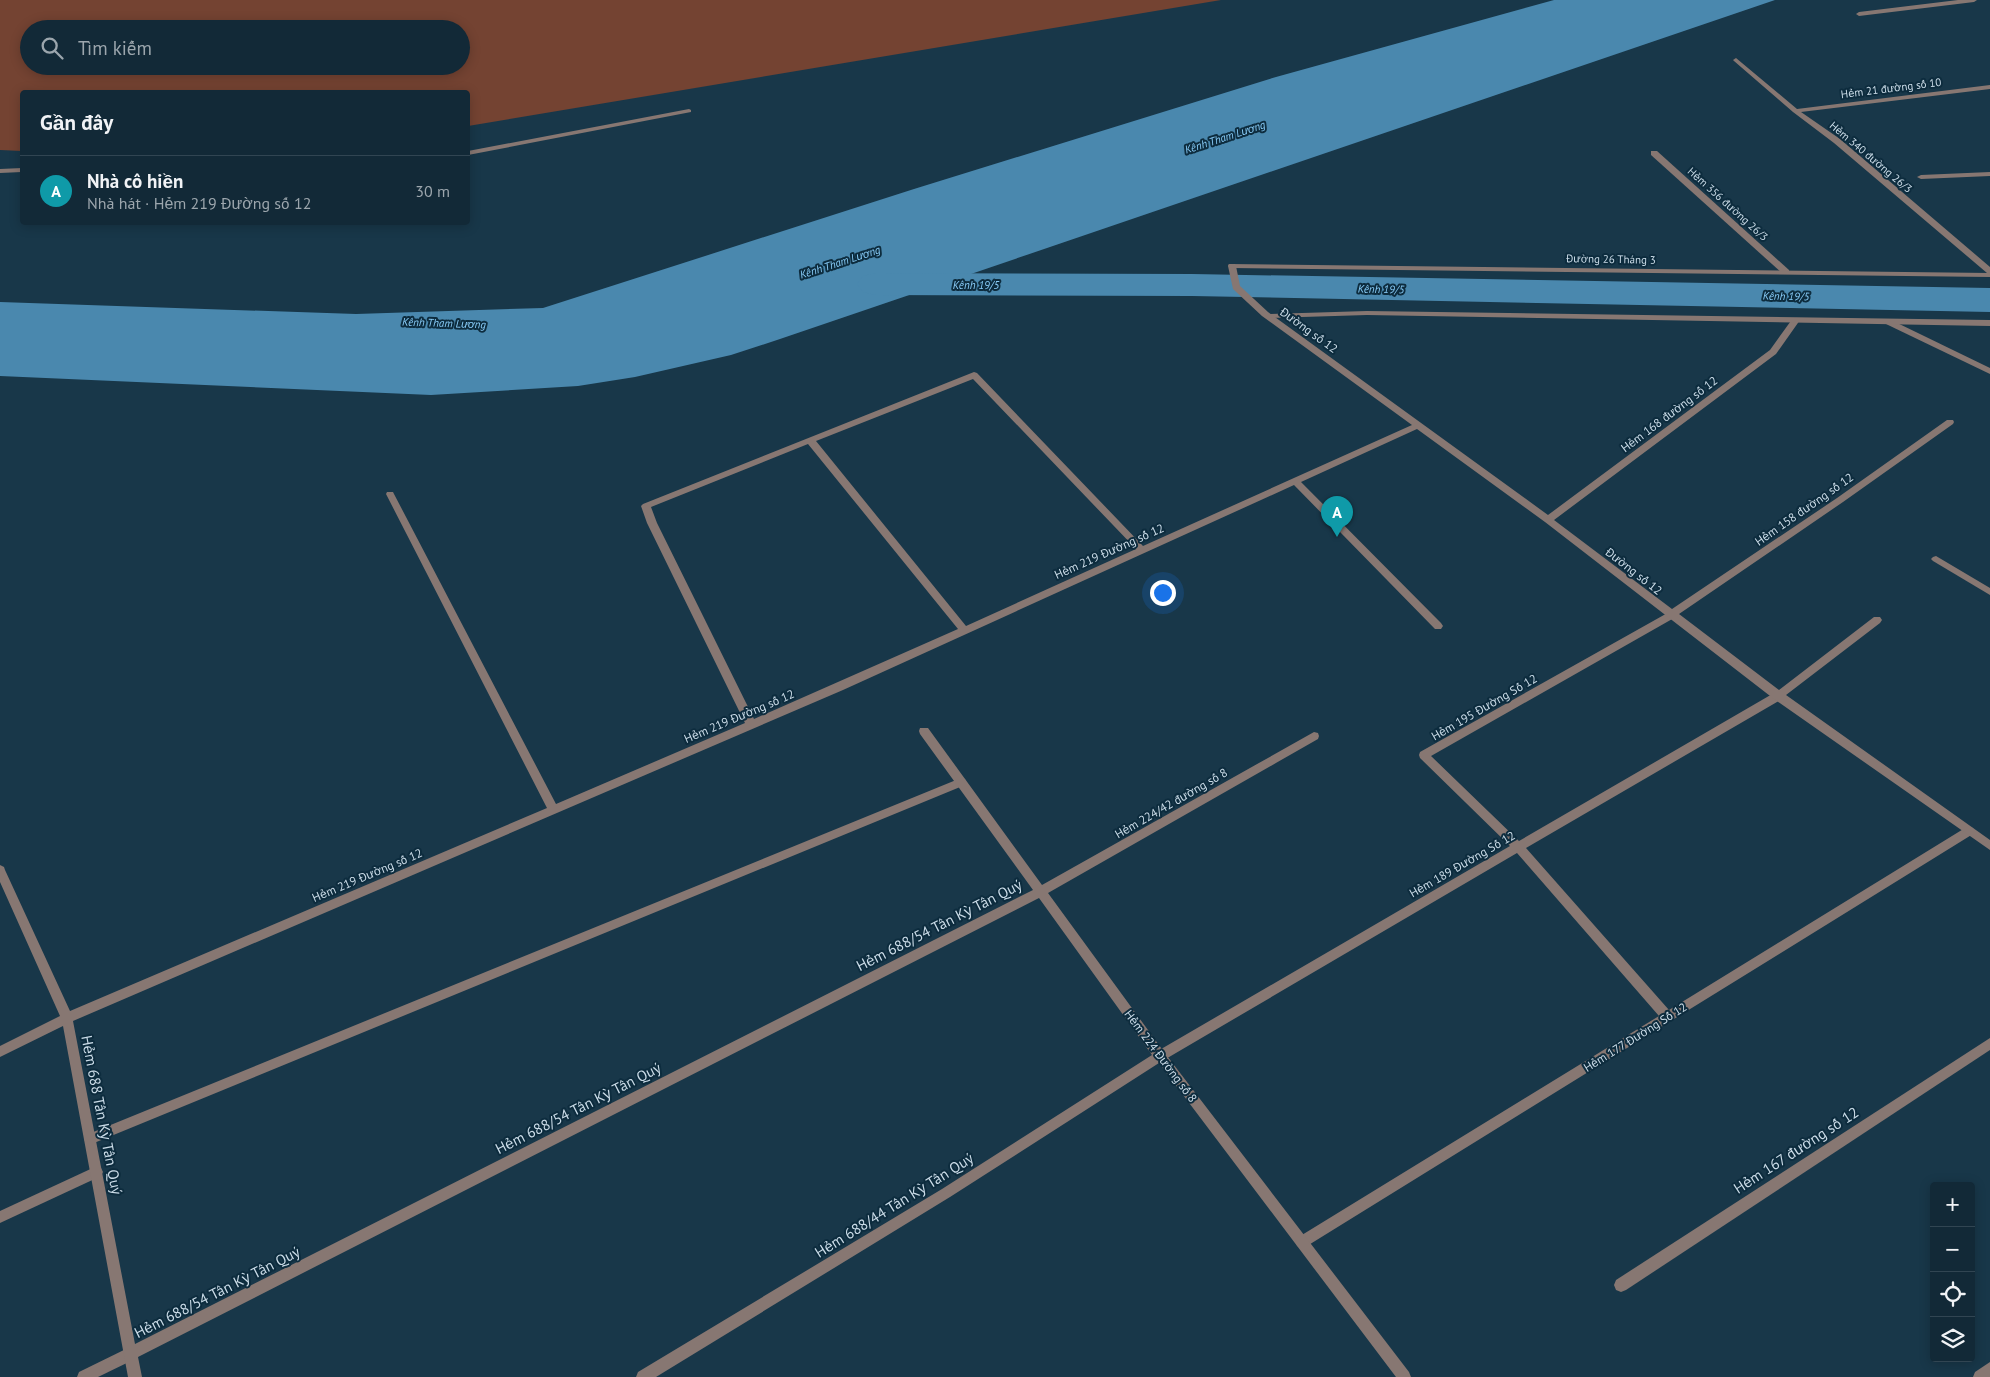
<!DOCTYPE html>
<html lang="vi">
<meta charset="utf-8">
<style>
:root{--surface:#122937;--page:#1b313f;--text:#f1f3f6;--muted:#9ca6ad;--line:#314552;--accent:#8c9099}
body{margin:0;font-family:"PT Sans",sans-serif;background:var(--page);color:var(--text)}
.controls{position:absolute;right:15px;bottom:15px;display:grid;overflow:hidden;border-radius:5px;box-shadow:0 2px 12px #0003}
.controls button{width:45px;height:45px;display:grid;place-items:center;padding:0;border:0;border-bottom:1px solid var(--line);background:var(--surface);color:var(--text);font:25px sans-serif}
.you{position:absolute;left:1162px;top:592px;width:18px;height:18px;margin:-12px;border:4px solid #fff;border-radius:50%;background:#1a73e8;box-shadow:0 0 0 8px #1a73e833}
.badge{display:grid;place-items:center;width:32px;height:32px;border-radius:50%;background:var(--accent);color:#fff;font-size:16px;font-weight:700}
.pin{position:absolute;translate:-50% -41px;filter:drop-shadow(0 1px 2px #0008)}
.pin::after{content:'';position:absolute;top:26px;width:18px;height:15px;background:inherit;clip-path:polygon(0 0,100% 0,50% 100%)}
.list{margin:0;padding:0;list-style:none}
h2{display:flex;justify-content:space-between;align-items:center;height:65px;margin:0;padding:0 20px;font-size:21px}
h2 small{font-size:16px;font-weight:400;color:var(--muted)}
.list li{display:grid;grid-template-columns:32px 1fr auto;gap:15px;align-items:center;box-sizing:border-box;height:70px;padding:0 20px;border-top:1px solid var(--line)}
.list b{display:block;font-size:19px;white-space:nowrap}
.list p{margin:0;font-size:16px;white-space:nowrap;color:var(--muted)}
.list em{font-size:16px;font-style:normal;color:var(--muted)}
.icon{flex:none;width:28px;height:28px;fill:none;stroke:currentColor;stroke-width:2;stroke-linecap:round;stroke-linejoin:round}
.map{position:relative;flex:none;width:1990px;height:1377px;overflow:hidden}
.search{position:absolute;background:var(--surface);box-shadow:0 2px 12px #0003;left:20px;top:20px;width:450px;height:55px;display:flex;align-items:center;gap:12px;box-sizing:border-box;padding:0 18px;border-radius:28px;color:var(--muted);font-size:19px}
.panel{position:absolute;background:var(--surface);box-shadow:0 2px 12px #0003;left:20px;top:90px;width:450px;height:135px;border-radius:5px}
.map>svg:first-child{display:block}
</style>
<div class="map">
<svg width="1990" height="1377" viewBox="0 0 1990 1377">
<rect width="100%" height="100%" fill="#183749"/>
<!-- green -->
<path fill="#744332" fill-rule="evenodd" d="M0,0h1221l-753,126v-34h-446v59l-22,-1zM29,29h432v37h-432z"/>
<!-- water -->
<path fill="#4a88ae" d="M1554,0h221l-995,339 -49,16 -96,22 -57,9 -147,9 -431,-19v-74l356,12 187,-6 371,-119 362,-112z"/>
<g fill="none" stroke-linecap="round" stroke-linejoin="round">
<!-- canal -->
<path fill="#4a88ae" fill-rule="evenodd" d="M876,273l316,1 798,14v24l-798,-16 -316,-1 -13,-3 -6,-8 6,-8z"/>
<!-- service -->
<g fill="#877772" fill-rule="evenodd">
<path d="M1958,0h19l-3,2 -115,14 -3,-2 3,-2z"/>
<path d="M1889,319l101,49v6l-104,-50v-4z"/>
<path d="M1671,611l3,1 2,3 -2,3 -243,138 88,85 255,-148h8l1,3 -1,3 -256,149 143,162 296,-182 4,-1 4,1 1,3 -1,3 -666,412 -5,2 -5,-2 -1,-4 1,-4 362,-222 -142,-163 -353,207 -4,1 -4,-1 -2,-4 2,-4 354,-206 -90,-88 -1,-3 1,-3z"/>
<path d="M961,778l4,1 1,3 -1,3 -871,358 -4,2 -4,-2 -2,-4 2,-4z"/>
<path d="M97,1166l4,2 2,4 -2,4 -101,47v-12z"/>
<path d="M130,1347l5,2 2,5 -2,5 -37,18h-21l2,-5z"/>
</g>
<!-- minor -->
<g fill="#877772" fill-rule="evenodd">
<path d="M1736,58l61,51 193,-24v4l-189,23 39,27 150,128v6h-3l-153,-130 -41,-31 -59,-51 -1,-1z"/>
<path d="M689,109l2,1v2l-223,43v-4z"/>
<path d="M1651,151h6l132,119v4h-6l-132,-119z"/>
<path d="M22,168v4l-22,1v-4z"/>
<path d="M1990,172v4l-69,3 -4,-2 4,-2z"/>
<path d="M1229,264h6l1,2 4,20 28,26 280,203 222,-165 23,-32h6l1,2 -24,34 -222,166 118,89 165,-111 110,-78h6l1,2 -1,2 -110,78 -164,112 100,76 95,-73h6l2,3 -2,3 -94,72 204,145v10l-216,-151 -229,-177 -128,-93 -116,53 140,141 2,3 -2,3h-6l-141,-144 -451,205 -770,331 62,323 898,-454 -113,-156 -1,-3 1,-3h8l114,157 272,-153 4,1 1,3 -1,3 -270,154 116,159 245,320 2,5h-15l-237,-314 -209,134 -294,180h-20l2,-5 304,-183 210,-134 -113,-157 -901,459 4,20h-14l-65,-351 -63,31v-11l60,-30 -60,-134v-17l4,2 1,3 65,141 477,-203 -161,-314 1,-2h6l1,2 162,310 189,-81 -98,-200 -6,-17 2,-2 331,-132 3,1 166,173 269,-121 -150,-109 -29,-27 -5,-23zM973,379l163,170 -170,77 -150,-185zM808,444l150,185 -204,90 -97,-196 -6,-16z"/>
<path d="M1936,556l54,32v7l-57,-34 -2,-2 2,-2z"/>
<path d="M1990,1038v12l-364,240 -5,2 -5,-2 -2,-5 2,-5z"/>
<path d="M1990,1362v15h-17l2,-5z"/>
</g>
<!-- tertiary -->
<g fill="#877772" fill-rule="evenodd">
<path d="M1229,264l761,9v4l-758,-9 -4,-2z"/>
<path d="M1367,311l623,9v6l-623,-11 -98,3 -4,-2 4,-2z"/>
</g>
</g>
<g text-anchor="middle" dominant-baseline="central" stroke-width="4" stroke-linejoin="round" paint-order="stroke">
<!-- far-street labels -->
<g font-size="11" fill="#cbdce8" stroke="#0d2c3e">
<text transform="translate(1891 88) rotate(-7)">Hẻm 21 đường số 10</text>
<text transform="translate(1871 157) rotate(40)">Hẻm 340 đường 26/3</text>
<text transform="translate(1728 204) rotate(42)">Hẻm 356 đường 26/3</text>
<text transform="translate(1611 259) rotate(1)">Đường 26 Tháng 3</text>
</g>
<!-- far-water labels -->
<g font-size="11" font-style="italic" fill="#88ccf8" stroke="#0d2c3e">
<text transform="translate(1225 137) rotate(-18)">Kênh Tham Lương</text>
<text transform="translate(840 262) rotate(-18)">Kênh Tham Lương</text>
<text x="976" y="285">Kênh 19/5</text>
<text transform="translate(1381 289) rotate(1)">Kênh 19/5</text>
<text transform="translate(1786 296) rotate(1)">Kênh 19/5</text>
<text transform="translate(444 323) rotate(2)">Kênh Tham Lương</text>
</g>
<!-- street labels -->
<g font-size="12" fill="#cbdce8" stroke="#0d2c3e">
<text transform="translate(1309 330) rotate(36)">Đường số 12</text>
<text transform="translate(1669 414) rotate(-37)">Hẻm 168 đường số 12</text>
<text transform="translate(1804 509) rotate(-35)">Hẻm 158 đường số 12</text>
<text transform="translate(1109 551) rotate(-24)">Hẻm 219 Đường số 12</text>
<text transform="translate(1634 571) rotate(38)">Đường số 12</text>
<text transform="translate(1484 707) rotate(-30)">Hẻm 195 Đường Số 12</text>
<text transform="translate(739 716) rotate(-23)">Hẻm 219 Đường số 12</text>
<text transform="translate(1171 803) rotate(-30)">Hẻm 224/42 đường số 8</text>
<text transform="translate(1462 864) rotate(-30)">Hẻm 189 Đường Số 12</text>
<text transform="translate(367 875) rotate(-23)">Hẻm 219 Đường số 12</text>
<text transform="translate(1635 1037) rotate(-32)">Hẻm 177 Đường Số 12</text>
<text transform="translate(1161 1056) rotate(53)">Hẻm 224 Đường số 8</text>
</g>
<!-- near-street labels -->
<g font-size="15" fill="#cbdce8" stroke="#0d2c3e">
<text transform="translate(939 925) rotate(-27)">Hẻm 688/54 Tân Kỳ Tân Quý</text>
<text transform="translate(578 1108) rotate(-27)">Hẻm 688/54 Tân Kỳ Tân Quý</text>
<text transform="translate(102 1115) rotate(79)">Hẻm 688 Tân Kỳ Tân Quý</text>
<text transform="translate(1796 1150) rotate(-33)">Hẻm 167 đường số 12</text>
<text transform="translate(894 1205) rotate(-32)">Hẻm 688/44 Tân Kỳ Tân Quý</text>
<text transform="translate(217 1292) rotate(-27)">Hẻm 688/54 Tân Kỳ Tân Quý</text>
</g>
</g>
</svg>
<div class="controls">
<button>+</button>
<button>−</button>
<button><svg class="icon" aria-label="locate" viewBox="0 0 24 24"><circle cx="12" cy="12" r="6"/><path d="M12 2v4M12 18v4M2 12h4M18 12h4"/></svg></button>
<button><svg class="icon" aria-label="layers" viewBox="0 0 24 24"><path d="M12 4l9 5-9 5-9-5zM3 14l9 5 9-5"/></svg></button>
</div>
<div class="you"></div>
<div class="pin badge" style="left:1337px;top:537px;background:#0f9aa8">A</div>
<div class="search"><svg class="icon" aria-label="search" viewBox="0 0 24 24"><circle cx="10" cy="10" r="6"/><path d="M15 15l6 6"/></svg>Tìm kiếm</div>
<section class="panel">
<h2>Gần đây<small></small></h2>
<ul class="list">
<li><span class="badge" style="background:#0f9aa8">A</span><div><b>Nhà cô hiền</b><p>Nhà hát · Hẻm 219 Đường số 12</p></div><em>30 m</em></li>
</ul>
</section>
</div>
